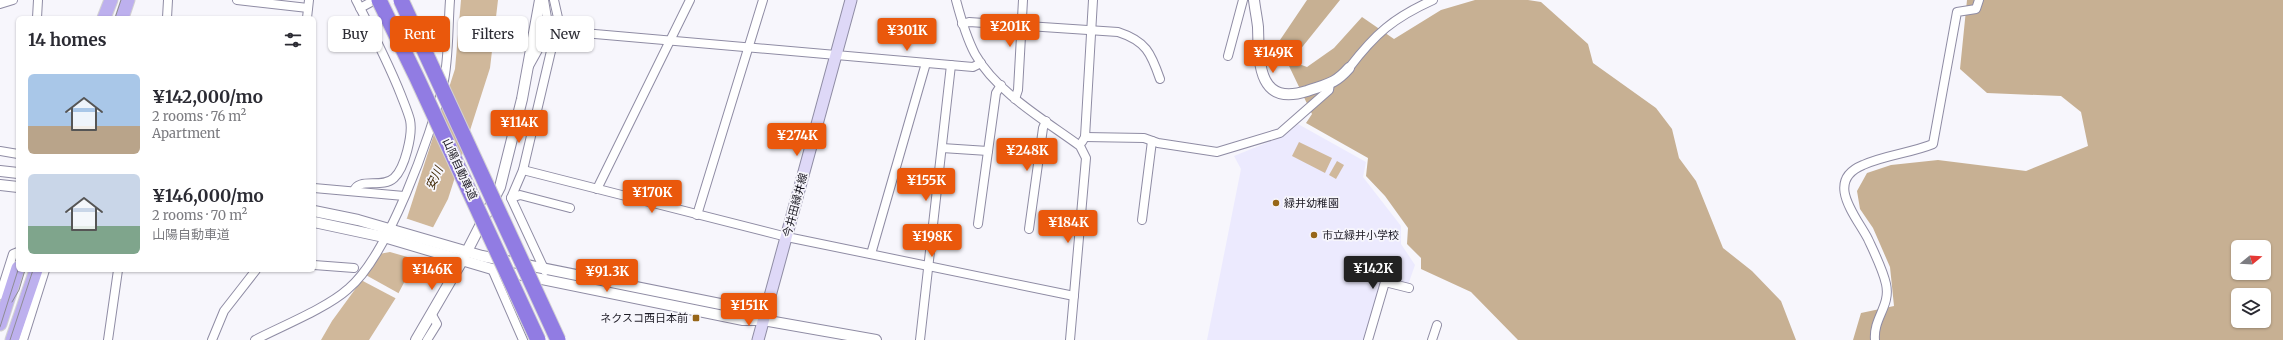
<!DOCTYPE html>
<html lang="en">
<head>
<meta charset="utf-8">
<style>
  body { margin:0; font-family:Merriweather,"Noto Sans JP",serif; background:#f2f2f3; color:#2b2b33; height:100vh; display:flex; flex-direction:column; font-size:15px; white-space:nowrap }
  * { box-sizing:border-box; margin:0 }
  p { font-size:13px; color:#7c7c81 }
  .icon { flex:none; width:22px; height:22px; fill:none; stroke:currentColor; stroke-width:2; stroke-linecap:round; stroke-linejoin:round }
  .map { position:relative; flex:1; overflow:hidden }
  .drawer { position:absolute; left:16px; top:16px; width:300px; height:256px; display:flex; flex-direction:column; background:#fff; border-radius:6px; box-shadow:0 1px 3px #0004 }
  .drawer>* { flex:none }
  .hud { position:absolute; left:328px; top:16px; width:380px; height:36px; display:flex; gap:8px }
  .needle { width:26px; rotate:72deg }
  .buttons { position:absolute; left:2231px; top:240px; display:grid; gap:8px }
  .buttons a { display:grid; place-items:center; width:40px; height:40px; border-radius:6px; background:#fff; box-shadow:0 1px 3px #0004; font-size:20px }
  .price { position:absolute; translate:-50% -34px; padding:0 9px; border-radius:4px; background:#ea580c; color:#fff; font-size:13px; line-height:26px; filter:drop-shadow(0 1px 2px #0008) }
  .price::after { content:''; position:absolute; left:50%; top:24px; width:12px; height:9px; margin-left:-6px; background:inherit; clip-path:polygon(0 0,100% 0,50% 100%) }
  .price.on { background:#222; color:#fff }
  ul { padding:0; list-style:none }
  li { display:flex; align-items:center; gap:12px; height:100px; padding:0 12px }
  li span { display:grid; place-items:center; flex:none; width:112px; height:80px; border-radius:6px; color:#555 }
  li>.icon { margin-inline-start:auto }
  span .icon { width:48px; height:48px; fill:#fffc; stroke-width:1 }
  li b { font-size:17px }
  h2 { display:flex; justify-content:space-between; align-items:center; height:48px; padding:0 12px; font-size:17px }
  .chip { padding:0 14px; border-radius:6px; background:#fff; box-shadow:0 1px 3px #0004; font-size:14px; line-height:36px }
  .chip.on { background:#ea580c; color:#fff }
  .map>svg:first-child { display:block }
</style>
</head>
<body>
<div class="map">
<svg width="2283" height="340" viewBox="0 0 2283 340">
  <rect width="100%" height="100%" fill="#f7f6fc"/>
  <path fill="#eceafe" d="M1298 124 1366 162 1363 177 1401 226V244L1415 265 1408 285 1382 276 1364 340H1207L1241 169 1234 156 1284 136Z"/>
  <g fill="#c7b093" fill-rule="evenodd">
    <path d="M1307 0H1340L1291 61 1307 67 1334 48 1362 17 1394 39 1441 10 1475 0H1528L1541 2 1588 44 1593 63 1656 108 1672 129 1679 158 1696 181 1723 248 1752 271 1781 301 1796 340H1518L1471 292 1421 269V258L1407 244 1408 228 1385 196 1366 176 1368 158 1306 123 1312 114 1278 43Z"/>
    <path d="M1967 0H2283V340H1853L1861 313 1894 306 1890 267 1873 228 1860 209 1857 191 1867 173 1891 165 1938 160 2026 171 2088 146 2081 112 2061 96 1987 93 1960 69ZM2238 247H2264V273H2238ZM2238 295H2264V321H2238Z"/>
  </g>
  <g fill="#d0b89b">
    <path d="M461 0H498L490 68 448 199 397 296 369 340H321L332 321 407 218 455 69Z"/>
    <path d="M1299 142 1332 158 1325 173 1292 156Z"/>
    <path d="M1337 161 1344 165 1336 179 1329 175Z"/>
  </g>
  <g fill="#f7f6fc">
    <path d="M405 218 435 228 418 260 390 252 379 254Z"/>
    <path d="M364 274 400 294 397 299 361 280Z"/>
  </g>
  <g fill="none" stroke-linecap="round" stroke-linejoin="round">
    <g stroke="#8f8ca4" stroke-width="10">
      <g id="minor">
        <path d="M237 0 308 8"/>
        <path d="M956 0C961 19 966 37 975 54 996 92 1046 121 1080 146L1086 158 1070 340"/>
        <path d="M0 4 13 0"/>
        <path d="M360 8 375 0"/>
        <path d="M37 18 38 0"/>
        <path d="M167 18 168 0"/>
        <path d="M307 18 309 0"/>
        <path d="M962 24 969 22 1118 32C1146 41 1151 53 1160 79"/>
        <path d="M549 30 973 67 981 63"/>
        <path d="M1228 56 1243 0"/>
        <path d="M529 66 549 30 544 0"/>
        <path d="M1349 68C1375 34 1393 18 1433 0"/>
        <path d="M1015 99 1018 90 1023 0"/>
        <path d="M1085 137 1144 138 1158 143 1217 152 1280 133 1329 90 1330 83"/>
        <path d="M1082 142 1085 137 1093 0"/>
        <path d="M942 148 988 151"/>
        <path d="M0 151 18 154"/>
        <path d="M523 170 787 237 1074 296"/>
        <path d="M314 188 404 196"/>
        <path d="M597 189 690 0"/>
        <path d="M354 191C358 177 382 189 394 178 405 168 413 134 410 120 408 112 404 103 401 95 388 62 372 31 356 0"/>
        <path d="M511 198 520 195 570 208"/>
        <path d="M697 215 763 0"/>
        <path d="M1142 220 1152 141"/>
        <path d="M978 224 996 93 1001 85"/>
        <path d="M1029 229 1043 128 1046 121"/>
        <path d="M871 254 926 63"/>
        <path d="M314 265 354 268"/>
        <path d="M492 269 523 340"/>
        <path d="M545 271 511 198 523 170 551 51 561 31 554 0"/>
        <path d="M0 295 13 254 18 252"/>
        <path d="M23 340 45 270"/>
        <path d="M108 340 118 270"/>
        <path d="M212 340 224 311 256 270"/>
        <path d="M255 340C282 326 327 308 348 289 388 256 431 136 443 85 449 61 448 26 450 0"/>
        <path d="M427 340 437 324 432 315"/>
        <path d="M920 340 951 65"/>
        <path d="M1368 340 1385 282 1409 288"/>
        <path d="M1432 340 1437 325"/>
        <path d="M1875 340C1873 318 1891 306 1886 284 1883 270 1874 252 1868 239 1856 216 1824 181 1863 165 1885 155 1911 153 1933 144L1957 12 1976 9 1979 0"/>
      </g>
    </g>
    <g stroke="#8f8ca4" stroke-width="12">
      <g id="tertiary">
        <path d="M1254 0C1255 9 1257 18 1258 27 1259 61 1257 107 1307 91 1327 84 1335 84 1349 68"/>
        <path d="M0 171 18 173"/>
        <path d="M0 185 18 187"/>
        <path d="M314 211 358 220 482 256 745 309 763 320"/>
        <path d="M314 222 384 237 492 269 743 320H763L876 340"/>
        <path d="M416 340 462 261 500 187 522 99 540 0"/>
      </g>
    </g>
    <g stroke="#8f8ca4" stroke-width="13">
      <path id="secondary" d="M758 340 851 0"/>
    </g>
    <g stroke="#d2d1d3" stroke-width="15">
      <g id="primary">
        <path d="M104 18 111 0"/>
        <path d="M122 18 128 0"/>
        <path d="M0 324 18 268"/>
        <path d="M12 340 36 270"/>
      </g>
    </g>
    <use href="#minor" stroke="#fff" stroke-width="8"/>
    <use href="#tertiary" stroke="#fff" stroke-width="10"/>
    <use href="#secondary" stroke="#ded8f7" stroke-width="11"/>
    <use href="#primary" stroke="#bdb0ee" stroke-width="13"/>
    <g stroke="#8e8c94" stroke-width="1">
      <path d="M115 18 121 0"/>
      <path d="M12 302 19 290 25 270"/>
      <path d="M0 327 18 270"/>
      <path d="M10 340 33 270"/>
    </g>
    <g stroke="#d2d1d3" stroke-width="17" stroke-linecap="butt">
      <g id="motorway-bridge">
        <path d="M379 0 417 78 538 340"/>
        <path d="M401 0 558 340"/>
      </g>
    </g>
    <use href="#motorway-bridge" stroke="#917ce3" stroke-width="15"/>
  </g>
  <g fill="#976618" stroke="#f7f6fc" stroke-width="1.5">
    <circle cx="1276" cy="203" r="4"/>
    <circle cx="1314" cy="235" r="4"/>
    <rect x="692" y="314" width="8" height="8" rx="2"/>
  </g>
  <g text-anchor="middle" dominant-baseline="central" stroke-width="3.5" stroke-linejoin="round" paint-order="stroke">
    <g font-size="11" fill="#1d1b25" stroke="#f7f6fc">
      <text transform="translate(460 169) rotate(65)">山陽自動車道</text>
      <text transform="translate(795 205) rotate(-75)">今井田緑井線</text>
    </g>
    <g font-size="11" fill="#1d1b25" stroke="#f7f6fc" text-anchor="start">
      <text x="1284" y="203">緑井幼稚園</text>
      <text x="1322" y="235">市立緑井小学校</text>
      <text x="688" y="318" text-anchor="end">ネクスコ西日本前</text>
    </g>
    <g font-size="12" font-style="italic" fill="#3e2600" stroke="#f7f6fc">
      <text transform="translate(434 178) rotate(-65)">安川</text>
    </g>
  </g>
</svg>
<div class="buttons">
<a><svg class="needle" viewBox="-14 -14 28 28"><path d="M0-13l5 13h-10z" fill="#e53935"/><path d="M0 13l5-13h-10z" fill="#7c7c81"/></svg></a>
<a><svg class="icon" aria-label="layers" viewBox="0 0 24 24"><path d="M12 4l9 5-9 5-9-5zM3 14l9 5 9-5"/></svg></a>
</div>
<b class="price" style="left:1010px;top:48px">¥201K</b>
<b class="price" style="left:907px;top:52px">¥301K</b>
<b class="price" style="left:1273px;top:74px">¥149K</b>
<b class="price" style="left:519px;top:144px">¥114K</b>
<b class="price" style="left:797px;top:157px">¥274K</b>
<b class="price" style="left:1027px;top:172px">¥248K</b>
<b class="price" style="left:926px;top:202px">¥155K</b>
<b class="price" style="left:652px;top:214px">¥170K</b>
<b class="price" style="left:1068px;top:244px">¥184K</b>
<b class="price" style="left:932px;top:258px">¥198K</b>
<b class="price on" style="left:1373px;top:290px">¥142K</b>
<b class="price" style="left:432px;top:291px">¥146K</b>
<b class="price" style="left:607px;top:293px">¥91.3K</b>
<b class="price" style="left:749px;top:327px">¥151K</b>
<div class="hud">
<a class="chip">Buy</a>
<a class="chip on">Rent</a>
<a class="chip">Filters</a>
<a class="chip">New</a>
</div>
<section class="drawer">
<h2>14 homes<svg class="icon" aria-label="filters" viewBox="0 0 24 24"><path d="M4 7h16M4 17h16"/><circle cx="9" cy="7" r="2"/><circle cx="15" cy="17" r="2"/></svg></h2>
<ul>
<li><span style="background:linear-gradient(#a9c7e8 65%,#b9a48a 0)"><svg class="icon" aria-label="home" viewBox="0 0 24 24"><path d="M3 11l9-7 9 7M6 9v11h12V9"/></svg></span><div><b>¥142,000/mo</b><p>2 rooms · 76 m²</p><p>Apartment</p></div></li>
<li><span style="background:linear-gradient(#c9d6e8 65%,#7fa58c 0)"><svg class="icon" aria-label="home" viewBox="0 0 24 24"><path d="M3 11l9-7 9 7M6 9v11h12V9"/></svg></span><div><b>¥146,000/mo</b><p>2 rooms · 70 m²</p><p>山陽自動車道</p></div></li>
</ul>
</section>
</div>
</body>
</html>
